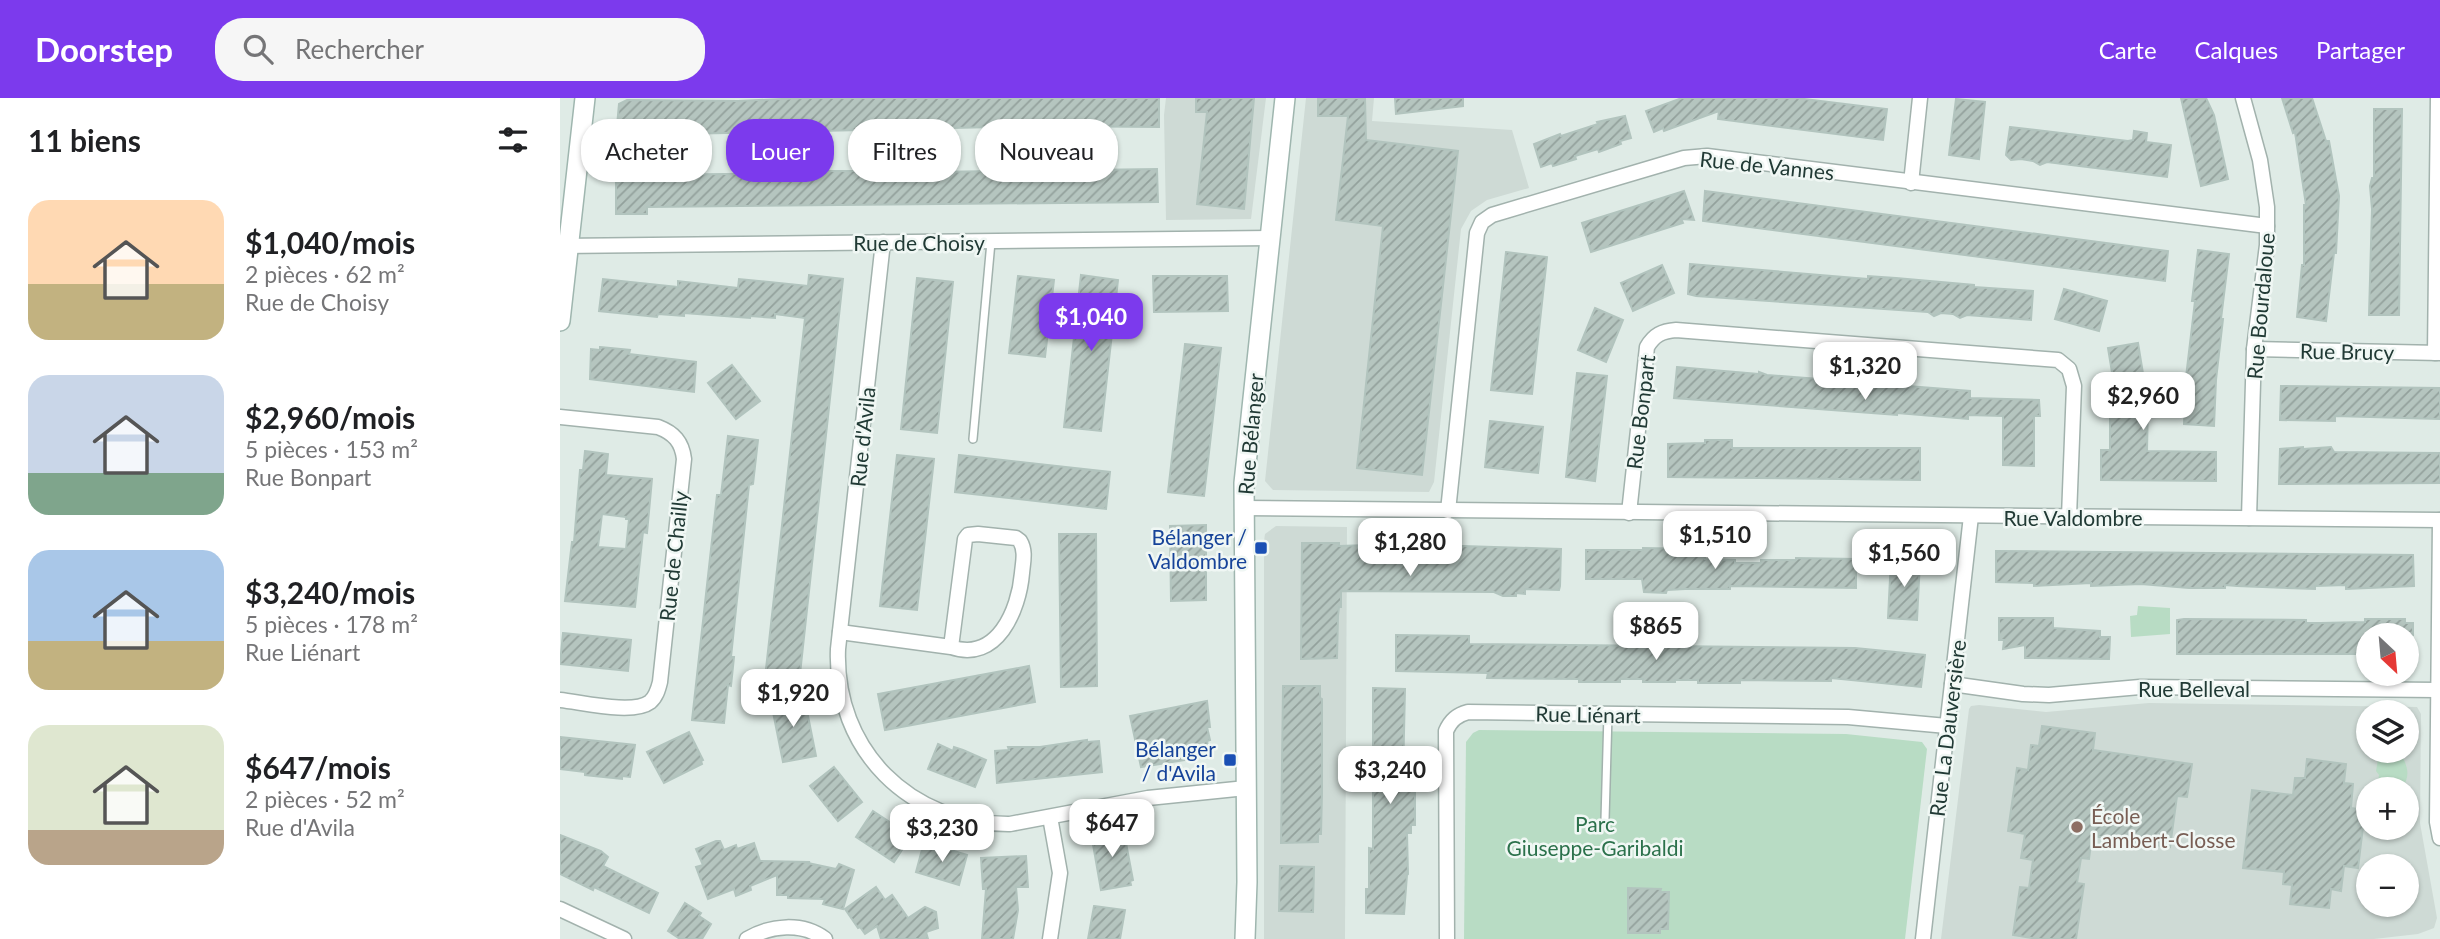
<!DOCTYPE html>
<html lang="fr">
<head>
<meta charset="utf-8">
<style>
  body { margin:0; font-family:Lato,sans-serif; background:#f6f6f6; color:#202124; height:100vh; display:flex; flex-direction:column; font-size:26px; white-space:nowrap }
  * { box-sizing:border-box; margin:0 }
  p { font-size:23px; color:#757577 }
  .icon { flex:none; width:38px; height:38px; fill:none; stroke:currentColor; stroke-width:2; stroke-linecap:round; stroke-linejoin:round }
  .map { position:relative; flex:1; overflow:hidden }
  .panel { display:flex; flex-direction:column; background:#fff; width:560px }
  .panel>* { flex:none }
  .hud { position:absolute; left:21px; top:21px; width:665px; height:63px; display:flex; gap:14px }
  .needle { width:46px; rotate:154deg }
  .controls { position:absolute; left:1796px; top:525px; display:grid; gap:14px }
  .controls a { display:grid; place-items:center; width:63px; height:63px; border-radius:50%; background:#fff; box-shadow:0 2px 5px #0004; font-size:35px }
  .price { position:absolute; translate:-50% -60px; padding:0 16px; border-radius:14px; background:#fff; color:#222; font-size:23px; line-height:46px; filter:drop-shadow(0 2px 4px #0008) }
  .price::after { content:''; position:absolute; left:50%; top:42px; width:21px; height:16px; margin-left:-10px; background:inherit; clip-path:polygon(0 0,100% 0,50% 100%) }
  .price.current { background:#7c3aed; color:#fff }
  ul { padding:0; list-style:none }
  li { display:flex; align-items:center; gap:21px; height:175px; padding:0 28px }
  li span { display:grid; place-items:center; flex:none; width:196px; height:140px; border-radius:21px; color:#555 }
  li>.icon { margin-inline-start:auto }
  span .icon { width:84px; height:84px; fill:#fffc; stroke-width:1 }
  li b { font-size:30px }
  h2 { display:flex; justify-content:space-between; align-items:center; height:84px; padding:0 28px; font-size:30px }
  .tag { padding:0 24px; border-radius:28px; background:#fff; box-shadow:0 2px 5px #0004; font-size:24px; line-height:63px }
  .tag.current { background:#7c3aed; color:#fff }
  header { display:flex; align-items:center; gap:42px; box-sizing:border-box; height:98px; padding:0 35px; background:#7c3aed; color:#fff }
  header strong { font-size:33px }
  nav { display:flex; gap:38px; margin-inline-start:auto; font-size:24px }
  .search { width:490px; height:63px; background:#f6f6f6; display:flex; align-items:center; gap:18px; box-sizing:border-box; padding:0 24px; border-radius:28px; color:#757577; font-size:26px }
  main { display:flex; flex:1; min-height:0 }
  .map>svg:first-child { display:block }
</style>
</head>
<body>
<header>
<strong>Doorstep</strong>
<div class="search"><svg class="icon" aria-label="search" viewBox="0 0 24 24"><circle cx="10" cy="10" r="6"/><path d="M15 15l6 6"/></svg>Rechercher</div>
<nav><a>Carte</a><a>Calques</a><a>Partager</a></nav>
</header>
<main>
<section class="panel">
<h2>11 biens<svg class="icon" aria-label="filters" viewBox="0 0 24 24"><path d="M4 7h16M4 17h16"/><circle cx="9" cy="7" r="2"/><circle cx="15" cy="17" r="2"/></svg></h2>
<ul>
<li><span style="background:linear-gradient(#ffd9b3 60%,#c2b280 0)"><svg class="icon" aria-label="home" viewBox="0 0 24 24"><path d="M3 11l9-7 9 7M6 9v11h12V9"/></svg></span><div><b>$1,040/mois</b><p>2 pièces · 62 m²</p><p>Rue de Choisy</p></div></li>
<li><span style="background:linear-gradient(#c9d6e8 70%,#7fa58c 0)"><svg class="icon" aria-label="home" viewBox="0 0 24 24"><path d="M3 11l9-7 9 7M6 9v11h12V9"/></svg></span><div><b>$2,960/mois</b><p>5 pièces · 153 m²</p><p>Rue Bonpart</p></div></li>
<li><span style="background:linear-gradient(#a9c7e8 65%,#c2b280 0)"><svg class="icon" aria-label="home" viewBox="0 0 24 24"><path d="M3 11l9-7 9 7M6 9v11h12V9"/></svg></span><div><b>$3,240/mois</b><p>5 pièces · 178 m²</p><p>Rue Liénart</p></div></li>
<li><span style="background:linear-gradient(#dfe7d0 75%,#b9a48a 0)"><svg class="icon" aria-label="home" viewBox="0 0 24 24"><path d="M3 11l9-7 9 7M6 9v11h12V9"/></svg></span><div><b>$647/mois</b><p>2 pièces · 52 m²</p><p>Rue d'Avila</p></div></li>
</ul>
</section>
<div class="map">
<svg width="1880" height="841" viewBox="0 0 1880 841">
  <defs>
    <pattern id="building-hatch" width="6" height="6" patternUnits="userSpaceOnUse" patternTransform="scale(1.75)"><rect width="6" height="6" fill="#b5c5bf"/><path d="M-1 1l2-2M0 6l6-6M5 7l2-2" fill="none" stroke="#93a19c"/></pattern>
  </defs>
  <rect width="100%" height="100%" fill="#dfebe6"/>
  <g fill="#cedad5" fill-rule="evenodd">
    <path d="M606 0H706L691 121 606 122 604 17Z"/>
    <path d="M746 0H814L812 23 952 32 969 90 927 102 911 113 901 131 874 384 869 394 713 392 705 383Z"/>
    <path d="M716 428 787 429 785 841H704V443L705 436Z"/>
    <path d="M1589 605 1857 609 1861 616 1860 725 1877 820 1874 830 1858 836 1814 841H1381L1409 611 1411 608 1419 607 1486 614ZM1808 614H1846V653H1808ZM1808 691H1846V730H1808ZM1808 768H1846V807H1808Z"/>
  </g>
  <g fill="#b8dcc4">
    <path d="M1578 508 1610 510V536L1571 539 1570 518 1577 517Z"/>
    <path d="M919 632 1286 636 1362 644 1367 651 1345 841H904L906 644 913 635Z"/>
    <path d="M1819 656H1841C1848 669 1851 679 1841 691L1817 690 1819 677 1816 673Z"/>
  </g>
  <g fill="url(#building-hatch)" stroke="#b2c4be" stroke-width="2" fill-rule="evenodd">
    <path d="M243 0H599V29L484 28 119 36 118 23 75 24 70 63H86V77L246 75V73H298V75L597 71 598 104 87 109V116H56V39L59 6 67 2 178 3Z"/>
    <path d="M636 0H694L684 111 637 106 647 14H636Z"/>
    <path d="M758 0H805L806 42 898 53 862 377 797 370 823 128 776 122 788 18H758Z"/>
    <path d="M835 0H903V8L836 16Z"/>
    <path d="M1122 0H1236L1327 11 1323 42 1158 21 1159 13 1104 33 1103 30 1094 34 1086 13Z"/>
    <path d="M1621 0H1646L1654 17 1668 81 1641 88Z"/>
    <path d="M1722 0H1752L1766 43H1769L1779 98 1776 155H1774L1766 223 1737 219 1742 167H1744V107H1746L1735 34 1733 35Z"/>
    <path d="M1396 1 1425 4 1419 61 1389 57Z"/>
    <path d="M1814 11H1842L1839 217H1809L1812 111 1810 88 1812 80H1814Z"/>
    <path d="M1065 18 1071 40 1060 43 1061 46 1039 54 1038 51 1015 58 1016 61 993 68 992 65 981 69 974 46 1000 36 1001 38 1038 26 1037 24Z"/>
    <path d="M1450 29 1568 43 1573 42 1574 33 1587 35 1586 44 1611 47 1607 79 1487 64 1480 67 1473 63 1461 61 1451 62 1446 57Z"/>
    <path d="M1124 93 1134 122 1121 121 1123 125 1031 154 1022 125Z"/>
    <path d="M1145 93 1608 153 1605 183 1143 123Z"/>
    <path d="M1638 152 1669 156 1661 221H1663L1656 282 1654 328 1624 326 1626 279 1635 203H1632Z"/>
    <path d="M946 154 987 159 972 296 931 292Z"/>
    <path d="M1130 166 1308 181V178L1336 180 1414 187V189L1473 193 1471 222 1407 217 1400 220 1393 216 1381 215 1374 218 1368 214 1136 198 1128 196Z"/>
    <path d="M1102 167 1114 195 1073 213 1061 185Z"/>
    <path d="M249 177 283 181 239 585 205 580 245 220 215 216V220L190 218V220L124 215V218L98 216 97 219 39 213 43 181 118 189V183L178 190 179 181 248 188Z"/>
    <path d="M521 177 558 182 541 333 504 329Z"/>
    <path d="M458 178 494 182 485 259 449 255Z"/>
    <path d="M593 178H667L668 213 594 214Z"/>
    <path d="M357 180 393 184 377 335 341 331Z"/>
    <path d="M1504 191 1547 203 1539 233 1495 221Z"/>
    <path d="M1035 210 1063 222 1046 264 1018 252Z"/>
    <path d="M1578 245 1588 306 1587 353 1656 354V383L1541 382V352H1550V306L1557 305 1548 250Z"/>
    <path d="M625 246 661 250 644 398 608 394Z"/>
    <path d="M40 249 70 252 69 256 136 264 134 294 30 281 31 251 40 252Z"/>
    <path d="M172 267 200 303 176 321 148 285Z"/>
    <path d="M1117 269 1199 276V274L1207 277 1410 293V300L1479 302 1480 318H1474V368L1443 367V318L1408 317V321L1337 315V317L1114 300Z"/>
    <path d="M1017 275 1047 278 1035 383 1006 379Z"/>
    <path d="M1721 288 1880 290V321L1775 318V323L1720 322Z"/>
    <path d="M930 323 983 329 978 375 925 369Z"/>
    <path d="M168 338 198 342 193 386 189 387 171 559H174L171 588 168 587 164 625 132 622 157 397H161Z"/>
    <path d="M1145 342H1172V350H1360V382L1108 379V346L1145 345Z"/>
    <path d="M1743 349V351L1771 349 1774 354 1880 355V385L1719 386 1720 351Z"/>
    <path d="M25 353 48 356 46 377 92 381 87 435 83 434 75 509 5 503 12 444H14L20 372H23ZM42 416 66 419V421H69L66 451 38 449Z"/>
    <path d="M337 357 374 361 357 512 320 508Z"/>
    <path d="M399 357 550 374 546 411 395 394Z"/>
    <path d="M646 427V502L611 503 610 428Z"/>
    <path d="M499 436H536L537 588 501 589Z"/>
    <path d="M742 445H779V448L839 446 1001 451 1000 488 999 492 965 491V496L956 495V498H943L934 494 781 493V509H779L778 518 777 560 741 561Z"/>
    <path d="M1083 450 1135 451V453H1145V461L1175 462V465H1201V462H1236V460L1296 461V490L1170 488V491H1125L1107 492 1106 495 1084 494 1082 481H1026V452H1083Z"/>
    <path d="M1436 453 1853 457 1854 488 1786 491V487L1755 488V491L1677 488 1665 487V490H1629L1581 486 1531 488V485L1474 488V485L1436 484Z"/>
    <path d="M1331 461 1360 463 1357 522 1328 520Z"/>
    <path d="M1439 520H1493V530L1540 533V539H1550L1549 561 1465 560V547L1443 551 1444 542H1439Z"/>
    <path d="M1624 521 1746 522V525H1761L1805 524V521H1845V525H1853V537H1808V556H1617V522Z"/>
    <path d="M3 535 71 542 68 573 0 566Z"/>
    <path d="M836 537 909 538V546L1295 550 1365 557 1361 589 1271 580V583L1180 582V585H1138V582H1115V584H1083V581H1060V584H1019V581L927 580 928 575 836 573Z"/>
    <path d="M469 568 475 604 325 632 318 596Z"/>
    <path d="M723 588H760V600L762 601V695L761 736H758V744L721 745Z"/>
    <path d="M813 590 845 591 843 679H852V687H855V727H851V735H847L848 776 847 777 844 816 806 815V791H809V750L813 751Z"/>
    <path d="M244 598 256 658 223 664 211 604Z"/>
    <path d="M647 603 650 629H647L650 642 647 643 650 658 581 669 570 618Z"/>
    <path d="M1482 628 1535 635 1533 652 1632 666 1627 699 1617 698 1610 749 1532 738 1529 761 1521 760 1517 785 1524 786 1516 841H1478L1453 837 1460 789 1469 790 1473 762 1461 760 1465 736 1448 733 1457 670 1468 672 1471 647 1479 648Z"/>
    <path d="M129 634 143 662 141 663 142 666 104 685 87 654Z"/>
    <path d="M0 639 75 647 70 679 62 678V681L25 677V674L0 671Z"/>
    <path d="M527 642V644L539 643 542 674 437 685 435 653 449 652 448 649H480Z"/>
    <path d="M378 646 393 653 394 649 403 652 426 662 415 689 368 671Z"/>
    <path d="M1747 661 1786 666 1784 685 1793 686 1791 710 1805 712 1798 770 1784 768 1781 793 1771 791 1769 810 1730 806 1732 787 1723 786 1724 774 1683 770 1692 692 1733 697 1735 680H1745Z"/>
    <path d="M274 669 302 704 278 723 250 688Z"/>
    <path d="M313 713 351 738 334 764 296 739Z"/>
    <path d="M563 729 573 782 570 783 571 787 541 792 531 735Z"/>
    <path d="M0 737 41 753 48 759 43 768 98 795 89 815 34 789 33 792 0 776Z"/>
    <path d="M156 743H160L164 752 176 747 177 751 194 745 200 763 250 764 248 765 276 771 279 766 294 772 283 811 263 806 265 801 228 800V797H217V777L190 788 191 792 176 798 174 791 148 801 136 769 143 767 136 751Z"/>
    <path d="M364 744 407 757 399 787 356 774Z"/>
    <path d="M466 758 468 789H456L458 812 453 841H422L426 791H423L421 760Z"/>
    <path d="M720 768 754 769 753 814 719 813Z"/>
    <path d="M316 789 325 802 332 797 348 820 365 809 376 814 378 830 366 834 368 841H321L317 828 305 836 300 829 298 830 285 811Z"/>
    <path d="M1068 790 1101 791 1100 794H1109L1108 831H1100V835H1068Z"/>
    <path d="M125 805 141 815 139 818 151 826 142 841H120L108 833Z"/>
    <path d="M534 808 565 812 560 841H528Z"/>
  </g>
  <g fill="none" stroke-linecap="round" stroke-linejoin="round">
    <g stroke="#a2b2ad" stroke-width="10">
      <g id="lane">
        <path d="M413 341 431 144"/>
        <path d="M1045 722 1048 616"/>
      </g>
    </g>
    <g stroke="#a2b2ad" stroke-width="17">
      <g id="street">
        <path d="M1683 0 1700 62 1707 109V147L1694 251 1689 420"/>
        <path d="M1351 85 1360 0"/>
        <path d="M323 144 278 551C274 652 350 727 450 726L588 700 686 690"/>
        <path d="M1 148 710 140"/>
        <path d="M1694 251 1880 255"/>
        <path d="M1875 255 1878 0"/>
        <path d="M0 319 98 329C114 335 122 344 124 361L100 584C98 592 96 599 90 604 73 617 21 604 0 602"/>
        <path d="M684 410 1880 422"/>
        <path d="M888 413 917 135 922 124 932 117 1124 60 1147 58 1707 128"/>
        <path d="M1069 415 1087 249C1094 237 1102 233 1116 232L1498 262 1509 271 1514 288 1509 419"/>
        <path d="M1880 422 1877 724 1880 740"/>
        <path d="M280 534 391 549C437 565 459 512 462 475 463 464 466 453 460 443L456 440 418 436 408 437 405 441 391 549"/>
        <path d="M1392 586 1463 596 1489 597 1580 589 1877 592"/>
        <path d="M490 719 500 775 490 841"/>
        <path d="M0 811 64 841"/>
        <path d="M187 841C211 827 242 824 265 841"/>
        <path d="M887 841 886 633C891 622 897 617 908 614L1288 619 1387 628"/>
        <path d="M1363 841 1411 418"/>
      </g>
    </g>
    <g stroke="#9fb6af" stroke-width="22">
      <g id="secondary">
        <path d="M0 223 25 0"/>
        <path d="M685 841 687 784 684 385 725 0"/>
      </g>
    </g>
    <use href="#lane" stroke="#fff" stroke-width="7"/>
    <use href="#street" stroke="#fff" stroke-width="14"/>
    <use href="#secondary" stroke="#fff" stroke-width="19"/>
  </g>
  <g fill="#1a4fb4" stroke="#f0f7f4" stroke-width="2.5">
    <rect x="694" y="443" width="14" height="14" rx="3.5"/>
    <rect x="663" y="655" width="14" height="14" rx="3.5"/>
  </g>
  <circle fill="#8d6e63" stroke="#f0f7f4" stroke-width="2.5" cx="1517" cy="729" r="7"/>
  <g text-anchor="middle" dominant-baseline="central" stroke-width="5" stroke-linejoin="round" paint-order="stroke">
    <g font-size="21" fill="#213a35" stroke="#f0f7f4">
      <text transform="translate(1207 67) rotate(6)">Rue de Vannes</text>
      <text x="359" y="144">Rue de Choisy</text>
      <text transform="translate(1700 208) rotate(-85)">Rue Bourdaloue</text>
      <text transform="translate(1787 253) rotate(1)">Rue Brucy</text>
      <text transform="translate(1080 314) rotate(-83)">Rue Bonpart</text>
      <text transform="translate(690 336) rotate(-85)">Rue Bélanger</text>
      <text transform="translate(302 339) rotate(-84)">Rue d'Avila</text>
      <text x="1513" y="419">Rue Valdombre</text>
      <text transform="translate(113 458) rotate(-84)">Rue de Chailly</text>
      <text x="1634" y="590">Rue Belleval</text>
      <text transform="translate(1028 616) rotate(1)">Rue Liénart</text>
      <text transform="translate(1387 630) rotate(-83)">Rue La Dauversière</text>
    </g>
    <g font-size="21" fill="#164399" stroke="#f0f7f4" text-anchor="end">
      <text x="687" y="438">Bélanger /<tspan x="687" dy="24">Valdombre</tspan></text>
      <text x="656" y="650">Bélanger<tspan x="656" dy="24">/ d'Avila</tspan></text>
    </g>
    <g font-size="21" fill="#785e54" stroke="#f0f7f4" text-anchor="start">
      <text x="1531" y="717">École<tspan x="1531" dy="24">Lambert-Closse</tspan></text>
    </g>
    <g font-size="21" fill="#2b714b" stroke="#f0f7f4">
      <text x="1035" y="725">Parc<tspan x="1035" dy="24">Giuseppe-Garibaldi</tspan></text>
    </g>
  </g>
</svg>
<div class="controls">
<a><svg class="needle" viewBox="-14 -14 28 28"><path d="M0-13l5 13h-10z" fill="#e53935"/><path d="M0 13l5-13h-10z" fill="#757577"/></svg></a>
<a><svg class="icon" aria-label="layers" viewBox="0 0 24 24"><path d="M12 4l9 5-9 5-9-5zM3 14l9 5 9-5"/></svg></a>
<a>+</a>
<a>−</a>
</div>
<b class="price current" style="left:531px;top:255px">$1,040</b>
<b class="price" style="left:1305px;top:304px">$1,320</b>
<b class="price" style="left:1583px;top:334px">$2,960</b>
<b class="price" style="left:1155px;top:473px">$1,510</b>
<b class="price" style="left:850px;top:480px">$1,280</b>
<b class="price" style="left:1344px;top:491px">$1,560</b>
<b class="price" style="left:1096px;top:564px">$865</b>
<b class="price" style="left:233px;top:631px">$1,920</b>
<b class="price" style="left:830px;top:708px">$3,240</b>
<b class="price" style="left:552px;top:761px">$647</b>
<b class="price" style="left:382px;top:766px">$3,230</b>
<div class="hud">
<a class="tag">Acheter</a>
<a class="tag current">Louer</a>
<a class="tag">Filtres</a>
<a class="tag">Nouveau</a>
</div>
</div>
</main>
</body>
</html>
